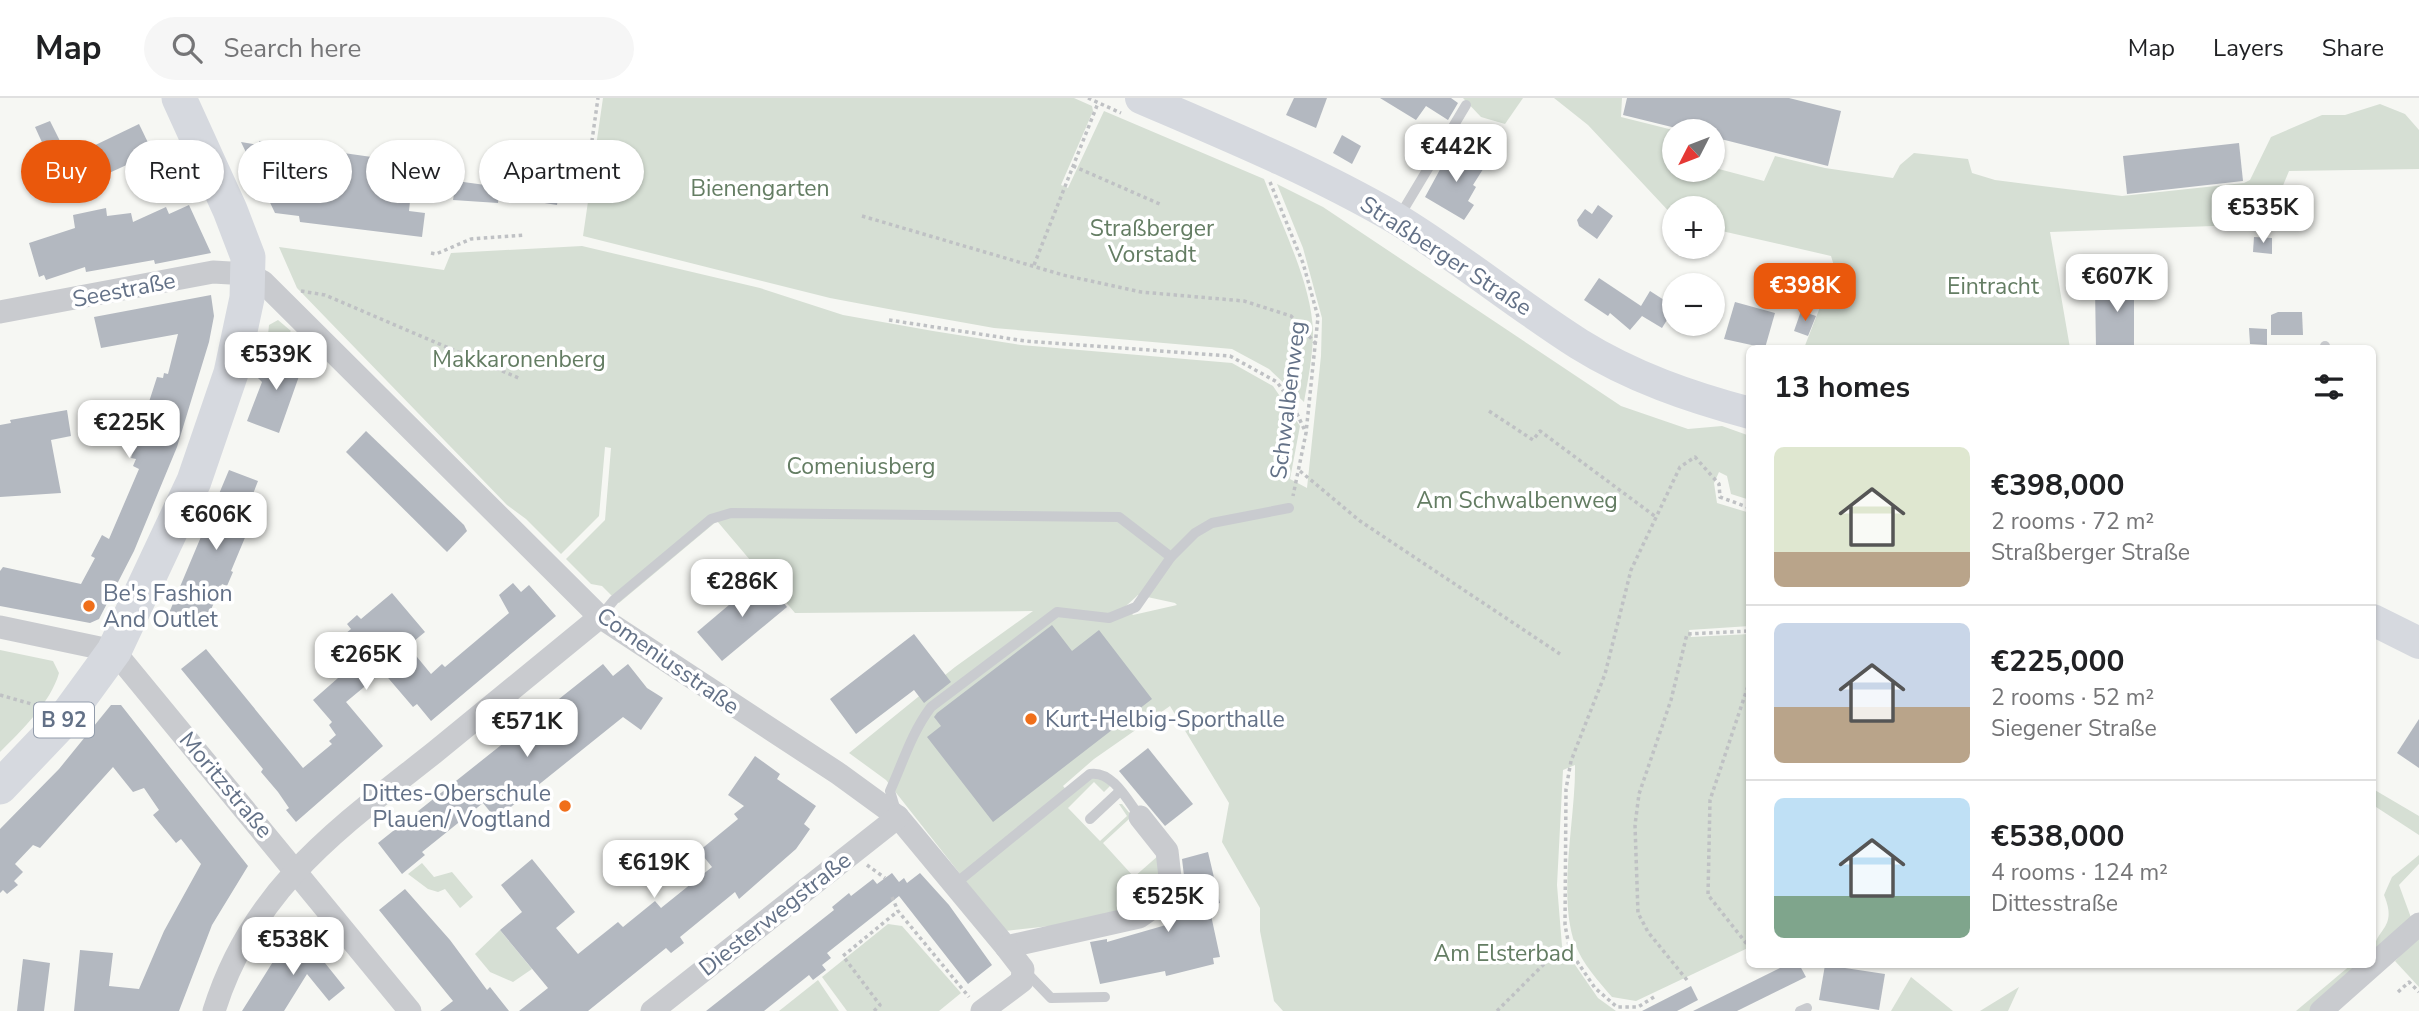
<!DOCTYPE html>
<html lang="en">
<head>
<meta charset="utf-8">
<style>
  body { margin:0; font-family:"Nunito Sans",sans-serif; background:#f6f6f6; color:#202124; height:100vh; display:flex; flex-direction:column; font-size:26px; white-space:nowrap }
  * { box-sizing:border-box; margin:0 }
  p { font-size:23px; color:#757577 }
  .icon { flex:none; width:38px; height:38px; fill:none; stroke:currentColor; stroke-width:2; stroke-linecap:round; stroke-linejoin:round }
  .map { position:relative; flex:1; overflow:hidden }
  .panel { position:absolute; left:1746px; top:247px; width:630px; height:623px; display:flex; flex-direction:column; background:#fff; border-radius:10px; box-shadow:0 2px 5px #0004 }
  .panel>* { flex:none }
  .hud { position:absolute; left:21px; top:42px; width:665px; height:63px; display:flex; gap:14px }
  .needle { width:46px; rotate:228deg }
  .tools { position:absolute; left:1662px; top:21px; display:grid; gap:14px }
  .tools a { display:grid; place-items:center; width:63px; height:63px; border-radius:50%; background:#fff; box-shadow:0 2px 5px #0004; font-size:35px }
  .price { position:absolute; translate:-50% -60px; padding:0 16px; border-radius:14px; background:#fff; color:#222; font-size:23px; line-height:46px; filter:drop-shadow(0 2px 4px #0008) }
  .price::after { content:''; position:absolute; left:50%; top:42px; width:21px; height:16px; margin-left:-10px; background:inherit; clip-path:polygon(0 0,100% 0,50% 100%) }
  .price.on { background:#ea580c; color:#fff }
  ul { padding:0; list-style:none }
  li { display:flex; align-items:center; gap:21px; height:175px; padding:0 28px }
  li+li { border-top:2px solid #e0e0e0 }
  li span { display:grid; place-items:center; flex:none; width:196px; height:140px; border-radius:10px; color:#555 }
  li>.icon { margin-inline-start:auto }
  span .icon { width:84px; height:84px; fill:#fffc; stroke-width:1 }
  li b { font-size:30px }
  h2 { display:flex; justify-content:space-between; align-items:center; height:84px; padding:0 28px; font-size:30px }
  .tag { padding:0 24px; border-radius:32px; background:#fff; box-shadow:0 2px 5px #0004; font-size:24px; line-height:63px }
  .tag.on { background:#ea580c; color:#fff }
  header { display:flex; align-items:center; gap:42px; box-sizing:border-box; height:98px; padding:0 35px; background:#fff; border-bottom:2px solid #e0e0e0 }
  header strong { font-size:33px }
  nav { display:flex; gap:38px; margin-inline-start:auto; font-size:24px }
  .search { width:490px; height:63px; background:#f6f6f6; display:flex; align-items:center; gap:18px; box-sizing:border-box; padding:0 24px; border-radius:38px; color:#757577; font-size:26px }
  .map>svg:first-child { display:block }
</style>
</head>
<body>
<header>
<strong>Map</strong>
<div class="search"><svg class="icon" aria-label="search" viewBox="0 0 24 24"><circle cx="10" cy="10" r="6"/><path d="M15 15l6 6"/></svg>Search here</div>
<nav><a>Map</a><a>Layers</a><a>Share</a></nav>
</header>
<div class="map">
<svg width="2419" height="913" viewBox="0 0 2419 913">
  <rect width="100%" height="100%" fill="#f6f7f3"/>
  <g fill="#d6dfd4" fill-rule="evenodd">
    <path d="M603 0H1074L1092 8 1093 13 1061 87 1068 90 1104 13 1264 81C1281 126 1312 186 1313 234 1313 257 1308 282 1304 304L1269 271 1232 251 994 230 899 213 830 200 583 138Z"/>
    <path d="M1463 0H1523L1505 26 1481 19Z"/>
    <path d="M1554 0H1622L1621 19 1677 33 1675 72H1713V42L1720 44 1715 70 1764 83 1775 58 1825 70 1893 80 1900 67 1914 55 1968 61 1972 75 1995 82 2122 98 2244 85 2250 82 2271 39 2322 17H2345L2380 6 2405 16 2419 32V71L2289 73 2267 126 2050 134 2070 250H1804L1835 171 1831 158 1713 131V110H1675V120L1588 27Z"/>
    <path d="M1277 86 1323 109 1621 308 1688 331 1722 328 1750 338V402L1731 396 1727 378 1719 374 1714 385 1717 405 1750 415V528L1689 532 1691 539 1750 536V849L1636 903 1612 899C1599 884 1582 865 1575 846 1557 796 1576 719 1575 667L1563 672 1557 787 1562 848 1598 900 1616 913H1283L1274 903 1260 833V810L1222 744 1229 705 1170 608 1094 661 1063 688 1070 696 1088 681 1100 679 1110 688 1104 694 1094 684 1068 710 1100 743 1127 718 1119 706H1122L1141 729 1129 721 1103 745 1134 779 1159 757 1163 762 1150 806 1050 828 1005 833 886 682 849 655 955 569 1033 513 795 515 717 423 619 505 602 488 591 486 566 461 605 422 611 350 605 349 599 418 561 456 526 421 507 407 297 190 279 149 444 172 451 155 582 148 760 190 843 217 933 233 1021 247 1232 265 1273 288 1300 328 1290 381 1307 390 1321 258 1322 220 1303 150ZM1138 497 1175 505 1177 507 1133 517 1126 508Z"/>
    <path d="M278 222 291 233 266 257 269 227Z"/>
    <path d="M0 552 53 563 59 575C51 604 21 633 0 654Z"/>
    <path d="M2373 691 2419 718V737L2373 707Z"/>
    <path d="M2419 757V766L2399 787 2413 825 2373 859C2373 829 2399 833 2384 797L2392 779Z"/>
    <path d="M422 765 434 779 452 774 473 799 460 810 445 791 438 794 428 791 408 776Z"/>
    <path d="M888 826 902 828 961 895 939 913H847L822 879Z"/>
    <path d="M500 832 532 871 513 884 490 874 475 856Z"/>
    <path d="M2419 838V889L2395 863Z"/>
    <path d="M2352 866H2365L2311 913H2296Z"/>
    <path d="M1911 879 1953 913H1891Z"/>
    <path d="M818 882 839 913H779Z"/>
    <path d="M2019 889 2008 913H1980Z"/>
  </g>
  <g fill="#b3b8c0">
    <path d="M1294 0H1327L1316 30 1286 17Z"/>
    <path d="M1380 0H1451L1458 5 1448 22 1426 8 1416 22Z"/>
    <path d="M1627 0H1789L1841 13 1828 68 1713 39V33H1688L1623 17Z"/>
    <path d="M50 23 61 45 45 51 35 29Z"/>
    <path d="M139 26 153 55 98 80 85 52Z"/>
    <path d="M1342 37 1361 48 1352 66 1333 55Z"/>
    <path d="M259 43 414 65 409 113 425 115 422 139 300 124 299 118 275 115 241 44 259 47Z"/>
    <path d="M2239 45 2243 83 2127 96 2123 58Z"/>
    <path d="M1459 50 1485 68 1473 87 1476 89 1468 103 1474 107 1464 122 1425 99 1443 66 1446 69Z"/>
    <path d="M506 66 562 74 557 107 532 103 535 87 504 84Z"/>
    <path d="M456 83 500 89 498 105 453 102Z"/>
    <path d="M189 107 211 155 155 166 154 162 86 174 85 169 46 182 44 177 39 179 29 145 75 130 73 117 106 110 107 118 131 115 133 124 166 109 169 116Z"/>
    <path d="M1598 107 1613 118 1597 141 1579 128 1577 122 1585 111 1592 116Z"/>
    <path d="M2254 139 2272 140V156L2253 154Z"/>
    <path d="M1599 180 1641 208 1650 193 1675 209 1662 230 1642 218 1630 232 1610 215 1608 218 1584 202Z"/>
    <path d="M2115 181H2145V197H2134V247H2124V250H2096L2095 191 2115 192Z"/>
    <path d="M211 197 214 218 209 244 177 349 134 453 99 521 90 525 0 508V473L3 469 81 486 95 460 91 458 102 437 109 441 139 371 133 368 136 361 131 360 157 279 163 280 164 275 168 276 178 236 101 250 94 219Z"/>
    <path d="M1735 204 1775 215 1765 250 1724 241Z"/>
    <path d="M1801 213 1816 218 1808 238 1794 233Z"/>
    <path d="M2278 214H2302L2303 237H2271V217Z"/>
    <path d="M2249 230 2267 231V247L2250 246Z"/>
    <path d="M290 249 304 264 279 335 247 323 262 284 258 280Z"/>
    <path d="M67 312 71 338 51 342 61 395 0 399V327L11 325 10 322Z"/>
    <path d="M366 333 464 427 467 433 447 454 346 354Z"/>
    <path d="M229 372 258 383 246 414 250 415 245 429 249 430 231 473 233 474 227 488 222 486 210 514 213 515 203 532 169 515Z"/>
    <path d="M762 479 787 509 722 563 697 534Z"/>
    <path d="M513 485 521 494 529 487 556 518 431 623 417 606 413 609 383 574 381 575 346 604 383 648 296 724 286 712 289 710 278 694 261 674 263 671 181 571 206 551 303 670 332 646 329 643 336 637 329 627 332 624 313 602 363 558 345 536 351 531 347 526 357 517 361 521 392 495 425 534 408 548 431 576 442 566 445 569 509 515 499 497Z"/>
    <path d="M1052 527 1072 553 1099 532 1152 601 993 724 927 639 941 628 934 619 937 615Z"/>
    <path d="M914 536 951 584 924 605 914 592 856 636 830 601Z"/>
    <path d="M603 566 613 578 628 566 647 590 663 600 641 632 623 619 496 721 483 705 422 754 425 757 402 776 378 745Z"/>
    <path d="M111 607H121L248 768 212 827 179 913H74L80 852 113 855 109 888 139 891 164 833 201 766 181 741 176 745 153 717 159 712 144 690 133 694 113 669 40 750 33 747 15 766 23 774 14 783 18 787 7 796 3 792 0 795V731L59 671Z"/>
    <path d="M2419 621V670L2397 655Z"/>
    <path d="M1148 650 1193 706 1165 728 1119 673Z"/>
    <path d="M755 658 780 676 777 681 816 708 804 726 810 731 796 751 739 801 735 794 680 839 684 845 671 855 666 850 588 913H519L548 890 500 832 522 814 501 787 532 761 575 814 556 830 578 856 618 824 623 829 655 803 661 810 712 769 699 753 738 721 734 716 744 708 728 697Z"/>
    <path d="M1208 754 1220 805 1209 808 1220 859 1213 860 1214 866 1166 878 1165 873 1100 886 1090 844 1107 841V844L1166 827 1165 821 1176 819 1175 812 1182 811 1178 796 1184 778 1182 761Z"/>
    <path d="M892 775 899 784 904 780 907 785 920 775 949 807 992 867 968 886 899 798 827 855 831 860 822 867 826 872 813 882 809 877 764 913H706L834 812 832 809 849 795 851 798 873 781 877 786Z"/>
    <path d="M405 791 450 842 487 892 490 889 509 913H440L453 903 379 812Z"/>
    <path d="M291 835H301L345 890 329 903 307 876 284 913H242Z"/>
    <path d="M23 861 50 865 44 913H17Z"/>
    <path d="M1788 866H1799L1806 879 1737 913H1693Z"/>
    <path d="M1825 867 1885 876 1879 912 1819 902Z"/>
    <path d="M1691 888 1698 902 1677 913H1642Z"/>
  </g>
  <g fill="none" stroke-linecap="round" stroke-linejoin="round">
    <g stroke="#bfc1c4" stroke-width="3.5" stroke-dasharray="3.5 3.5" stroke-linecap="butt">
      <path d="M1088 0 1121 15"/>
      <path d="M1073 68 1162 107"/>
      <path d="M1270 84 1303 165 1318 219 1306 335 1293 398"/>
      <path d="M586 85 598 0"/>
      <path d="M862 118 1063 177 1141 194 1244 203 1291 218 1317 247"/>
      <path d="M431 155 436 156 471 141 525 137"/>
      <path d="M1034 167 1098 5"/>
      <path d="M301 193 325 197 521 281"/>
      <path d="M889 222 1025 243 1230 258 1277 284 1292 305 1306 335"/>
      <path d="M260 266 291 238"/>
      <path d="M1489 313 1533 342 1540 333 1656 419"/>
      <path d="M1300 373 1360 423 1560 556"/>
      <path d="M1750 582 1710 702 1708 797 1750 850"/>
      <path d="M0 597 42 609"/>
      <path d="M867 767 885 780"/>
      <path d="M892 799 898 813 969 899"/>
      <path d="M1687 882 1648 834 1638 815 1635 727 1639 696 1671 602 1687 536 1750 533"/>
      <path d="M2398 894 2409 884 2419 894"/>
      <path d="M1654 899 1638 909H1617L1595 890 1570 853 1565 827 1566 691 1571 663 1605 576 1631 472 1680 369 1695 359 1719 386 1720 399 1750 410"/>
      <path d="M874 913 880 907 843 858 898 813"/>
      <path d="M1497 913 1552 858 1570 853"/>
    </g>
    <g stroke="#c9cbcf" stroke-width="10">
      <path d="M1399 119 1466 7"/>
      <path d="M2325 248V250"/>
      <path d="M600 519 614 502 711 421 731 415 1119 419 1171 459"/>
      <path d="M896 713 890 693C903 664 912 634 931 609L1057 514 1109 520 1136 509 1171 459 1195 435 1212 425 1289 410"/>
      <path d="M1090 721 1120 693"/>
      <path d="M955 786 1090 676C1112 672 1128 703 1140 719"/>
      <path d="M1025 873 1051 900 1105 899"/>
      <path d="M1800 913 1807 910"/>
    </g>
    <g stroke="#c9cbcf" stroke-width="23">
      <path d="M0 214 213 174 248 176 263 184 600 519 839 676 898 719 1006 849 1139 819 1159 805 1170 779 1167 753 1140 719"/>
      <path d="M0 529 114 553 410 913"/>
      <path d="M214 913C252 790 339 730 435 654 490 609 545 564 600 519"/>
      <path d="M652 913 898 719"/>
      <path d="M982 913 1022 883 1023 871 1006 849"/>
      <path d="M2321 913 2419 826"/>
    </g>
    <g stroke="#d6d9df" stroke-width="32">
      <path d="M1141 0C1227 37 1314 73 1395 120 1458 158 1516 206 1579 246 1632 279 1690 299 1750 315"/>
      <path d="M2373 522 2419 545"/>
    </g>
    <path stroke="#d6d9df" stroke-width="35" d="M0 689 63 623 114 553 194 383 231 275 247 200 248 159 230 112 179 0"/>
  </g>
  <g fill="#f06f1a" stroke="#fff" stroke-width="2.5">
    <circle cx="89" cy="508" r="7"/>
    <circle cx="1031" cy="621" r="7"/>
    <circle cx="565" cy="708" r="7"/>
  </g>
  <g text-anchor="middle" dominant-baseline="central" stroke-width="7" stroke-linejoin="round" paint-order="stroke">
    <rect fill="#fff" stroke="#929cab" stroke-width="2" x="34" y="604.5" width="60" height="35" rx="5"/>
    <g font-size="21" font-weight="bold" fill="#637187">
      <text x="64" y="622">B 92</text>
    </g>
    <g font-size="23" fill="#647d63" stroke="#fff">
      <text x="760" y="90">Bienengarten</text>
      <text x="1152" y="130">Straßberger<tspan x="1152" dy="26">Vorstadt</tspan></text>
      <text x="1993" y="188">Eintracht</text>
      <text x="519" y="261">Makkaronenberg</text>
      <text x="861" y="368">Comeniusberg</text>
      <text x="1517" y="402">Am Schwalbenweg</text>
      <text x="1504" y="855">Am Elsterbad</text>
    </g>
    <g font-size="23" fill="#637187" stroke="#fff">
      <text transform="translate(1446 158) rotate(33)">Straßberger Straße</text>
      <text transform="translate(124 192) rotate(-11)">Seestraße</text>
      <text transform="translate(1288 302) rotate(-83)">Schwalbenweg</text>
      <text transform="translate(668 563) rotate(35)">Comeniusstraße</text>
      <text transform="translate(226 687) rotate(50)">Moritzstraße</text>
      <text transform="translate(775 816) rotate(-38)">Diesterwegstraße</text>
    </g>
    <g font-size="23" fill="#637187" stroke="#fff" text-anchor="start">
      <text x="103" y="495">Be's Fashion<tspan x="103" dy="26">And Outlet</tspan></text>
      <text x="1045" y="621">Kurt-Helbig-Sporthalle</text>
      <text x="551" y="695" text-anchor="end">Dittes-Oberschule<tspan x="551" dy="26">Plauen/ Vogtland</tspan></text>
    </g>
  </g>
</svg>
<div class="tools">
<a><svg class="needle" viewBox="-14 -14 28 28"><path d="M0-13l5 13h-10z" fill="#e53935"/><path d="M0 13l5-13h-10z" fill="#757577"/></svg></a>
<a>+</a>
<a>−</a>
</div>
<b class="price" style="left:1456px;top:86px">€442K</b>
<b class="price" style="left:2263px;top:147px">€535K</b>
<b class="price" style="left:2117px;top:216px">€607K</b>
<b class="price on" style="left:1805px;top:225px">€398K</b>
<b class="price" style="left:276px;top:294px">€539K</b>
<b class="price" style="left:129px;top:362px">€225K</b>
<b class="price" style="left:216px;top:454px">€606K</b>
<b class="price" style="left:742px;top:521px">€286K</b>
<b class="price" style="left:366px;top:594px">€265K</b>
<b class="price" style="left:527px;top:661px">€571K</b>
<b class="price" style="left:654px;top:802px">€619K</b>
<b class="price" style="left:1168px;top:836px">€525K</b>
<b class="price" style="left:293px;top:879px">€538K</b>
<div class="hud">
<a class="tag on">Buy</a>
<a class="tag">Rent</a>
<a class="tag">Filters</a>
<a class="tag">New</a>
<a class="tag">Apartment</a>
</div>
<section class="panel">
<h2>13 homes<svg class="icon" aria-label="filters" viewBox="0 0 24 24"><path d="M4 7h16M4 17h16"/><circle cx="9" cy="7" r="2"/><circle cx="15" cy="17" r="2"/></svg></h2>
<ul>
<li><span style="background:linear-gradient(#dfe7d0 75%,#b9a48a 0)"><svg class="icon" aria-label="home" viewBox="0 0 24 24"><path d="M3 11l9-7 9 7M6 9v11h12V9"/></svg></span><div><b>€398,000</b><p>2 rooms · 72 m²</p><p>Straßberger Straße</p></div></li>
<li><span style="background:linear-gradient(#c9d6e8 60%,#b9a48a 0)"><svg class="icon" aria-label="home" viewBox="0 0 24 24"><path d="M3 11l9-7 9 7M6 9v11h12V9"/></svg></span><div><b>€225,000</b><p>2 rooms · 52 m²</p><p>Siegener Straße</p></div></li>
<li><span style="background:linear-gradient(#bfe0f5 70%,#7fa58c 0)"><svg class="icon" aria-label="home" viewBox="0 0 24 24"><path d="M3 11l9-7 9 7M6 9v11h12V9"/></svg></span><div><b>€538,000</b><p>4 rooms · 124 m²</p><p>Dittesstraße</p></div></li>
</ul>
</section>
</div>
</body>
</html>
